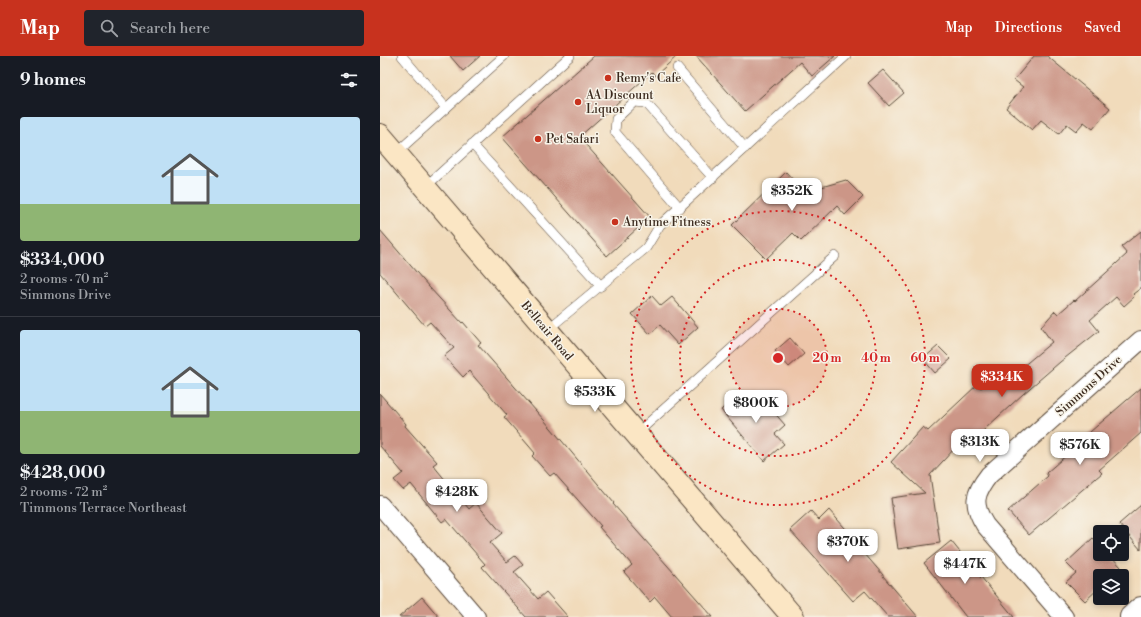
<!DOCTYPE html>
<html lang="en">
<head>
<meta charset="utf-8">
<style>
  body { margin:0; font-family:"Libre Bodoni",serif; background:#20242c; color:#f1f3f6; height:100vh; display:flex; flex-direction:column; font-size:15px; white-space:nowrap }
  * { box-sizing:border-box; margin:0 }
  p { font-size:13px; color:#9ea1a6 }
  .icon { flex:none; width:22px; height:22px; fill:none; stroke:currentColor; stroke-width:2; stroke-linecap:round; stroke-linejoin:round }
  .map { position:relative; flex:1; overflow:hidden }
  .drawer { display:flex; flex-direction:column; background:#171b24; width:380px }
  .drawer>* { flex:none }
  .tools { position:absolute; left:713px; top:469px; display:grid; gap:8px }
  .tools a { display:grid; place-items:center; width:36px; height:36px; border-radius:4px; background:#171b24; box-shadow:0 2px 6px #0003; font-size:20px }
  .price { position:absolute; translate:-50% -34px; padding:0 9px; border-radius:8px; background:#fff; color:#222; font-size:13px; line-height:26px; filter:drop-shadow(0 1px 2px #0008) }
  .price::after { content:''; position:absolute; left:50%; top:24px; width:12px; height:9px; margin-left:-6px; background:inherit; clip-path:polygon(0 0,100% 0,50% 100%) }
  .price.current { background:#c8321e; color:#fff }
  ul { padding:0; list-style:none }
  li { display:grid; align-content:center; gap:8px; height:212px; padding:0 20px }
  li+li { border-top:1px solid #363941 }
  li span { display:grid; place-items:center; height:124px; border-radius:4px; color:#555 }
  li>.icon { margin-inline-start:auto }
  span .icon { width:72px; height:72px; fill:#fffc; stroke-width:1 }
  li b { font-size:17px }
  h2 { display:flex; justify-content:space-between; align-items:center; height:48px; padding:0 20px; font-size:17px }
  header { display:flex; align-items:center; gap:24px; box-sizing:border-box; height:56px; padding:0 20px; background:#c8321e; color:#fff }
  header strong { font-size:19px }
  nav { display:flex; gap:22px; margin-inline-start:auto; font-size:14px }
  .search { width:280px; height:36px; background:#20242c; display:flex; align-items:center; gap:10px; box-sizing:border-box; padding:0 14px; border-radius:4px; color:#9ea1a6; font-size:15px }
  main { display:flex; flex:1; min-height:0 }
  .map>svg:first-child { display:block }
</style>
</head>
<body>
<header>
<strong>Map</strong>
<div class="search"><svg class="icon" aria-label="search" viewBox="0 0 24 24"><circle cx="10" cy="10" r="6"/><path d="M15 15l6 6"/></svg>Search here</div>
<nav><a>Map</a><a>Directions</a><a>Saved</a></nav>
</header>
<main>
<section class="drawer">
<h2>9 homes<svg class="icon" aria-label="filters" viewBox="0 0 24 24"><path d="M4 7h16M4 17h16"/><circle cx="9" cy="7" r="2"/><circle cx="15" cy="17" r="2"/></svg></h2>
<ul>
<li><span style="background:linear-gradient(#bfe0f5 70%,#8fb573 0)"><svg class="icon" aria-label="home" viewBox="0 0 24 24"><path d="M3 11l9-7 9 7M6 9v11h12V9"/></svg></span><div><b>$334,000</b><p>2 rooms · 70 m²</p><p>Simmons Drive</p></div></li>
<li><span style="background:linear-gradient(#bfe0f5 65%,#8fb573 0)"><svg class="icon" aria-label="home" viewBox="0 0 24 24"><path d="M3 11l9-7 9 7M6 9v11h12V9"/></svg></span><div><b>$428,000</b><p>2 rooms · 72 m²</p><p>Timmons Terrace Northeast</p></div></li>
</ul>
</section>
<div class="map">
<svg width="761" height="561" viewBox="0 0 761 561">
  <rect width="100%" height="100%" fill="#f7f3e8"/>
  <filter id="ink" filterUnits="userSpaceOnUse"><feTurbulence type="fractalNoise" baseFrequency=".025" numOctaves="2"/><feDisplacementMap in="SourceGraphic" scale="8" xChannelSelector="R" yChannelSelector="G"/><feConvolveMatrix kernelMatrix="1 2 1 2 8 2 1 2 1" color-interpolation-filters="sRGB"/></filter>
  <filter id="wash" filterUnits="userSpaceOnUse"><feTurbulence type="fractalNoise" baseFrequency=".012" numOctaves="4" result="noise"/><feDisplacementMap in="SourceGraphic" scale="16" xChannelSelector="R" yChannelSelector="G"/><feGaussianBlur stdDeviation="0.9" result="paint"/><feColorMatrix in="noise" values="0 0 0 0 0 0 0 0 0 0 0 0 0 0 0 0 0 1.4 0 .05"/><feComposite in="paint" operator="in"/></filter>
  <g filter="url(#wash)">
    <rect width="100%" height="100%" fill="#f1dbbb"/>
    <g id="blocks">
      <g fill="#cc9687">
        <path d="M70 0H100L83 15Z"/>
        <path d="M214 0H297L275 20 272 16 199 81 270 161 227 200 122 81Z"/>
        <path d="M316 0H455L432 20 420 6 365 55Z"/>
        <path d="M654 0H667L730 52 713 73 704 66 696 75 687 68 679 78 661 64 652 74 626 52 643 31 634 24Z"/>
        <path d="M503 14 524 37 509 50 488 27Z"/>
        <path d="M406 116 424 136 466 124 483 141 465 159 457 150 421 185 413 177 386 203 352 169Z"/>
        <path d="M0 174 49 231 82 267 83 266 101 287 98 289 171 372 234 447 233 448 333 561H292L275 541 270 546 244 516 252 509 219 471 221 470 174 417 170 420 152 400 155 397 124 361 127 359 89 315 83 321 64 300 74 292 50 266 45 270 0 217Z"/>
        <path d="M761 175V232L753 238 755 240 744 250 736 241 710 264 719 275 680 306 643 338 580 396 575 392 550 419 560 487 518 493 511 442 545 437 511 406 543 371 548 375 597 329 601 332 622 314 629 322 672 286 661 271 675 255 678 258 694 244 695 245 747 198 741 191Z"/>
        <path d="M272 240 281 250 292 241 318 271 298 289 280 269 270 278 252 258Z"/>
        <path d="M410 282 424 298 409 311 395 295Z"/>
        <path d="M558 290 571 303 555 317 543 303Z"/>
        <path d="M761 332V377L719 414 722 417 649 479 628 455 668 420 666 417 704 384 703 382Z"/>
        <path d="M361 337 369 347 379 339 405 369 395 378 404 388 384 405 341 354Z"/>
        <path d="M0 338 26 368 25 370 57 406 53 409 89 453 96 447 122 477 110 487 127 506 135 500 143 509 134 516 158 543 166 536 188 561H146L102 511 105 508 66 463 62 466 31 428 23 434 14 424 23 417 0 390Z"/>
        <path d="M761 449V494L739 468Z"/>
        <path d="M449 454 472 480 471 482 503 519V520L538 561H508L485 535 473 545 410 474 431 455 439 464Z"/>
        <path d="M713 482 720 489V498H729L741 511 732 520H720V531L705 545 686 526 696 517 686 507Z"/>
        <path d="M571 485 601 522V521L634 561H586L544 507Z"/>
        <path d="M42 541 59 561H19L34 548Z"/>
      </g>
    </g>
  </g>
  <g filter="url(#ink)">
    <use href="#blocks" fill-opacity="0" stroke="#564536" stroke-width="1"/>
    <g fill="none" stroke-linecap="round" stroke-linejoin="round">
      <g stroke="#564536" stroke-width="10">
        <g id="service">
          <path d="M22 0 66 52"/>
          <path d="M297 12 365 92"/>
          <path d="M92 88 221 230"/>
          <path d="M16 97 124 0"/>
          <path d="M45 131 190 0"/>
          <path d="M300 152 235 76 236 63 254 46 266 47 333 122"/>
          <path d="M167 274 266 192 280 169 466 0"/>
          <path d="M256 378 455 200"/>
        </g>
      </g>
      <g stroke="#564536" stroke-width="20">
        <g id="minor">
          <path d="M0 449 96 561"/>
          <path d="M684 561 605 469C592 448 594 438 609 419L761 284"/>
        </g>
      </g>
      <g stroke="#564536" stroke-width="24">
        <path id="tertiary" d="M751 561 761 552"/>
      </g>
      <g stroke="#564536" stroke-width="24">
        <path id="secondary" d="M0 79 413 561"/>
      </g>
      <use href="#service" stroke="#fff" stroke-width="9"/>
      <use href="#minor" stroke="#fff" stroke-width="18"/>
      <use href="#tertiary" stroke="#fff" stroke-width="22"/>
      <use href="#secondary" stroke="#fbe6c4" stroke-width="22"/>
    </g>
  </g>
  <circle cx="398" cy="302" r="49" fill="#d62828" fill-opacity=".12"/>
  <g fill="none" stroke="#d62828" stroke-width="2" stroke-dasharray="2 4">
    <circle cx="398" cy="302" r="49"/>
    <circle cx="398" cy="302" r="98"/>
    <circle cx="398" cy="302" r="147"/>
  </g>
  <g fill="#c8321e" stroke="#f7f3e8" stroke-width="1.5">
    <circle cx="228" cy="22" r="4"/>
    <circle cx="198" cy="46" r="4"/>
    <circle cx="158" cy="83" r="4"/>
    <circle cx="235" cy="166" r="4"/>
  </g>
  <g text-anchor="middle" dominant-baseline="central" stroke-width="3" stroke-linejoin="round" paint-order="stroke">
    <g font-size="12" fill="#3b2a1e" stroke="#f7f3e8" text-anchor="start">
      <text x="236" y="22">Remy's Cafe</text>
      <text x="206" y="39">AA Discount<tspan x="206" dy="14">Liquor</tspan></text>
      <text x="166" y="83">Pet Safari</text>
      <text x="243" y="166">Anytime Fitness</text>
    </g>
    <g font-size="12" fill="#3b2a1e" stroke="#f7f3e8">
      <text transform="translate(167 275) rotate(50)">Belleair Road</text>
      <text transform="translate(709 330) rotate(-42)">Simmons Drive</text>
    </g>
  </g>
  <circle cx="398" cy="302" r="6" fill="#d62828" stroke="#f7f3e8" stroke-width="2"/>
  <g font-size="12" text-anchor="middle" font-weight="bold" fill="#d62828" stroke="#f7f3e8" stroke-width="3" stroke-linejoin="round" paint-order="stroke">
    <text x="447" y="306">20 m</text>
    <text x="496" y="306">40 m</text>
    <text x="545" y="306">60 m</text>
  </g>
</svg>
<div class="tools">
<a><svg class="icon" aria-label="locate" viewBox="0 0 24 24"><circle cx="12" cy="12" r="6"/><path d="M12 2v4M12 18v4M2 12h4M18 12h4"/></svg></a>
<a><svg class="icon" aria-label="layers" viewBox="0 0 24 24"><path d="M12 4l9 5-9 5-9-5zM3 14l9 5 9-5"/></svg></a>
</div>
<b class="price" style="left:412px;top:156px">$352K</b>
<b class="price current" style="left:622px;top:342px">$334K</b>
<b class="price" style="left:215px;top:357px">$533K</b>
<b class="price" style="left:376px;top:368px">$800K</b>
<b class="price" style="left:600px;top:407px">$313K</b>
<b class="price" style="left:700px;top:410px">$576K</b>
<b class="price" style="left:77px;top:457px">$428K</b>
<b class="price" style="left:468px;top:507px">$370K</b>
<b class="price" style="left:585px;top:529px">$447K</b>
</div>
</main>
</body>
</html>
